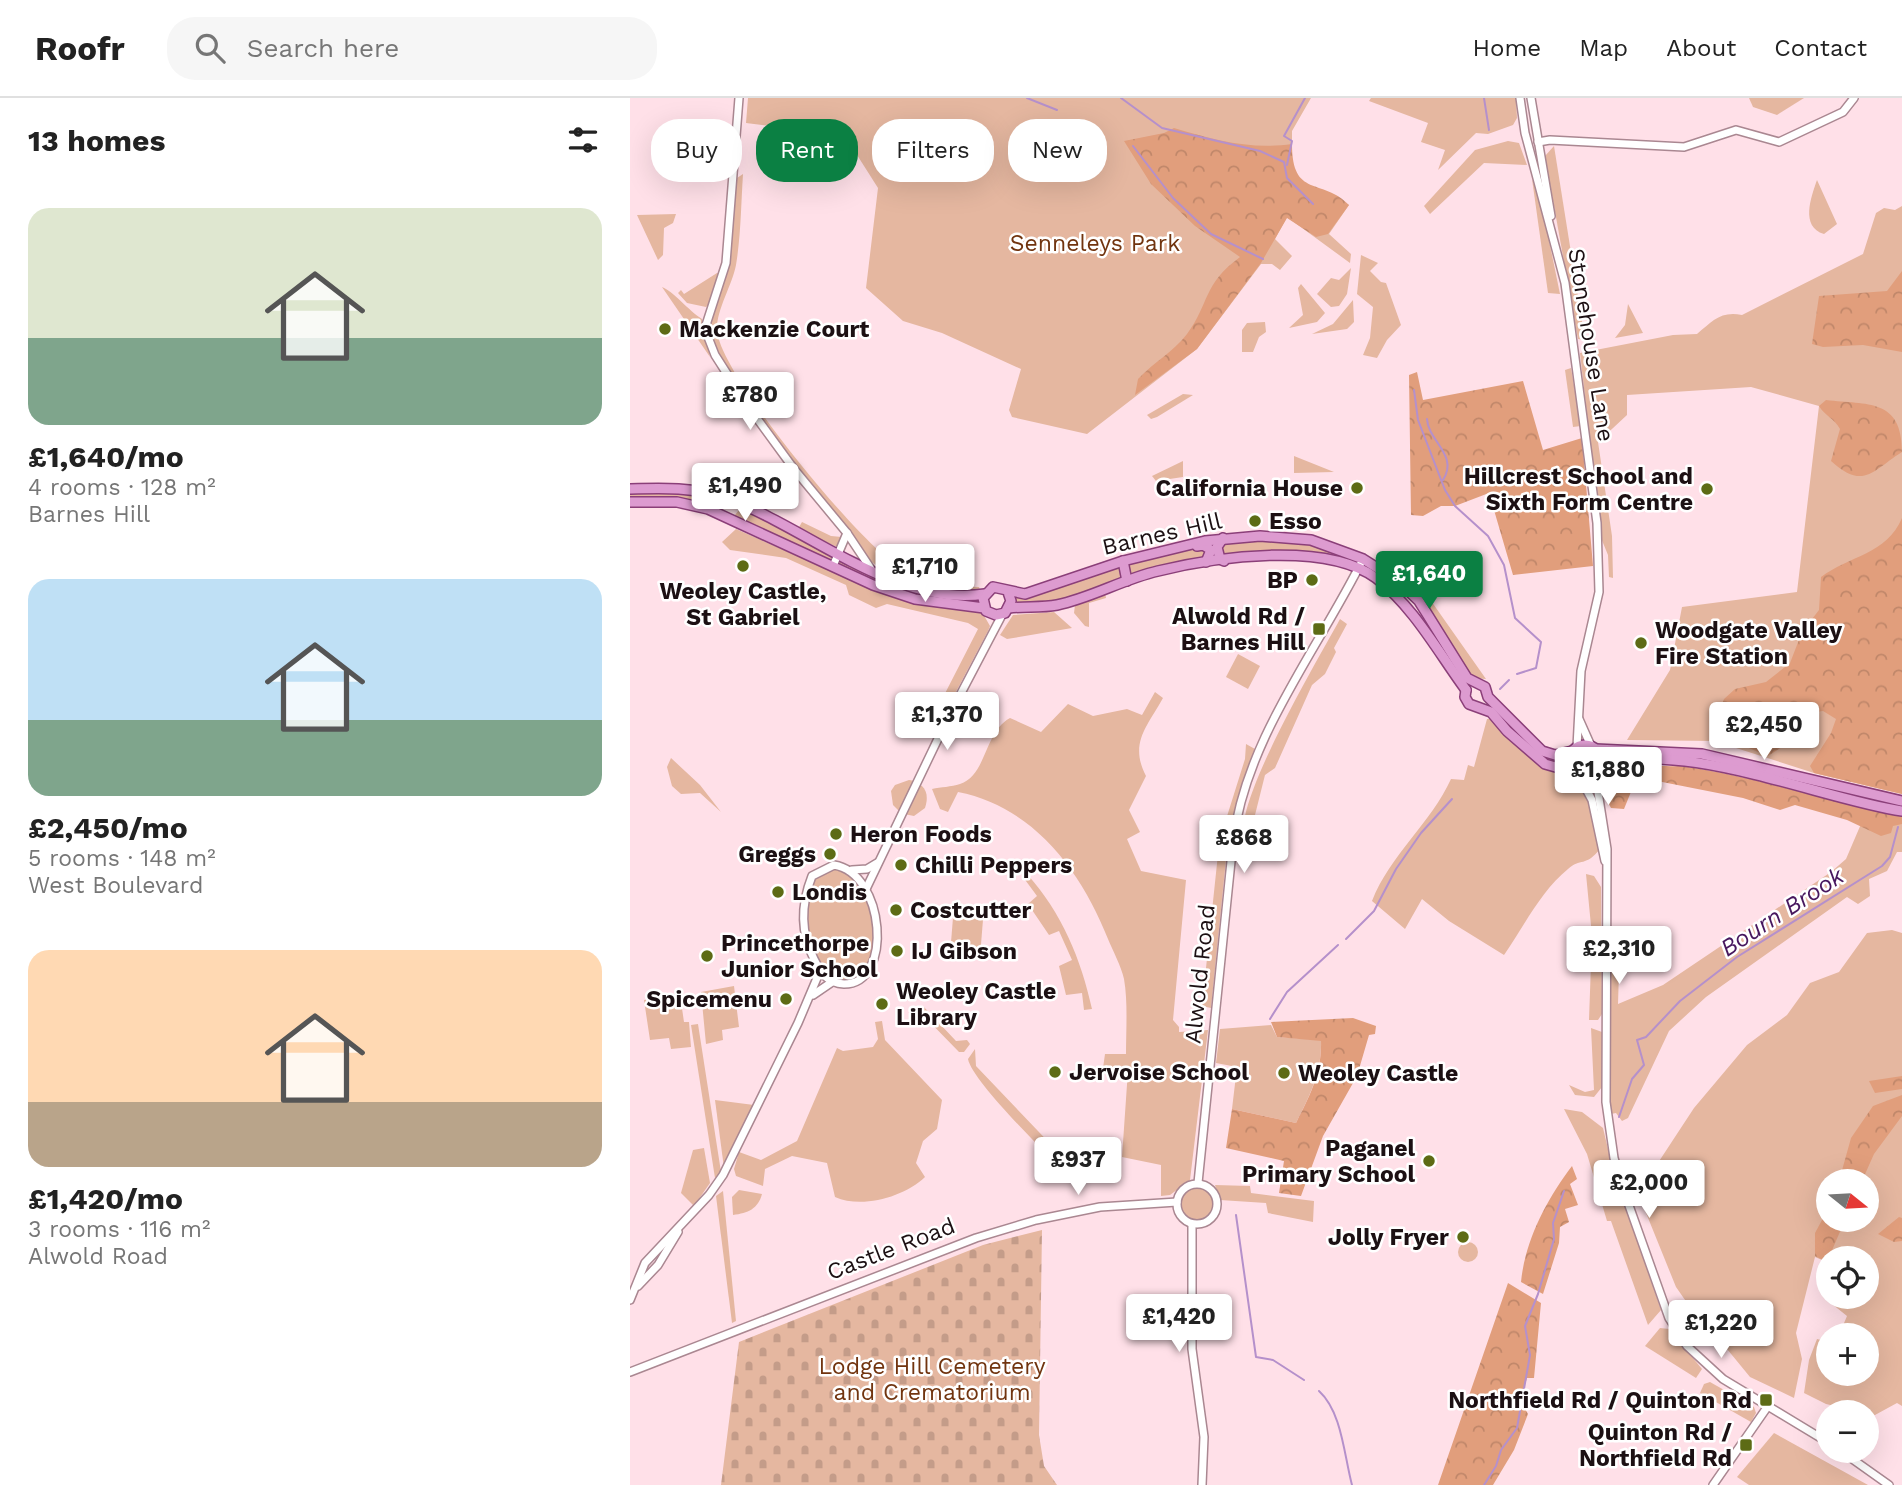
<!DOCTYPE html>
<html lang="en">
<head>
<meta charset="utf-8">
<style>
  body { margin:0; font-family:"Work Sans",sans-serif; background:#f6f6f6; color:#222; height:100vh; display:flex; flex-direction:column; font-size:26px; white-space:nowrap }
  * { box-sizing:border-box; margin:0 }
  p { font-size:23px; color:#767676 }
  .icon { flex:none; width:38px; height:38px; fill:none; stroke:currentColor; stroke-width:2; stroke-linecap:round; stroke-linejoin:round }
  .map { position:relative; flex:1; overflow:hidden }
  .sheet { display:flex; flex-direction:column; background:#fff; width:630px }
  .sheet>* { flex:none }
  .banner { position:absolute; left:21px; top:21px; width:665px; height:63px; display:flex; gap:14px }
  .needle { width:46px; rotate:108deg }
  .controls { position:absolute; left:1186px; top:1071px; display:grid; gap:14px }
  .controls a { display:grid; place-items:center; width:63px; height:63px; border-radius:50%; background:#fff; box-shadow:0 7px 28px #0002; font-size:35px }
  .price { position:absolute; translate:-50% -60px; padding:0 16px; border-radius:7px; background:#fff; color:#222; font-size:23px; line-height:46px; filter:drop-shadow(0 2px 4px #0008) }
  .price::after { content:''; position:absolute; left:50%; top:42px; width:21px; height:16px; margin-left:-10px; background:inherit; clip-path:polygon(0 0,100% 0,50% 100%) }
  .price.active { background:#0b8043; color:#fff }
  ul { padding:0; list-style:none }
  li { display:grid; align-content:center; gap:14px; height:371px; padding:0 28px }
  li span { display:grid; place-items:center; height:217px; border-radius:21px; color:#555 }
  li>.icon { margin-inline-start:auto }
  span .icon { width:126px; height:126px; fill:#fffc; stroke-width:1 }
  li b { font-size:30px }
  h2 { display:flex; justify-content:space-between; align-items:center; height:84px; padding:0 28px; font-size:30px }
  .tag { padding:0 24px; border-radius:28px; background:#fff; box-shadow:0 7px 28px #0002; font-size:24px; line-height:63px }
  .tag.active { background:#0b8043; color:#fff }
  header { display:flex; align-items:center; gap:42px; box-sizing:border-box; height:98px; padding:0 35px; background:#fff; border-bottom:2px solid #e0e0e0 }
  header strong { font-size:33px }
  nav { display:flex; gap:38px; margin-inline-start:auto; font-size:24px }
  .search { width:490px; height:63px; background:#f6f6f6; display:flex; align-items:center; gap:18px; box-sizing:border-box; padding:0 24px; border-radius:28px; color:#767676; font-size:26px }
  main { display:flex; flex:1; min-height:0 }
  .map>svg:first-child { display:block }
</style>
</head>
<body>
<header>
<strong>Roofr</strong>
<div class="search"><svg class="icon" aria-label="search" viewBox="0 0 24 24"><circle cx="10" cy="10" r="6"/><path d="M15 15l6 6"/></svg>Search here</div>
<nav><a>Home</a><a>Map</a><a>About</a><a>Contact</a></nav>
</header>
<main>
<section class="sheet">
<h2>13 homes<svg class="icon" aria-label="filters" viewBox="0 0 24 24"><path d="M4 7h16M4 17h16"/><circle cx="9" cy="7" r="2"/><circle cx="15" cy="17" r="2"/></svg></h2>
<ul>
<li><span style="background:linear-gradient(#dfe7d0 60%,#7fa58c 0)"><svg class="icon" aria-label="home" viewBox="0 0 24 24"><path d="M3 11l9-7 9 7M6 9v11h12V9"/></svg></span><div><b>£1,640/mo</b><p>4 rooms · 128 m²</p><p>Barnes Hill</p></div></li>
<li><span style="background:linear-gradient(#bfe0f5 65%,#7fa58c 0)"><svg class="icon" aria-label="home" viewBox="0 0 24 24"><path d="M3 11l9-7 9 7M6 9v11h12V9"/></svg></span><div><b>£2,450/mo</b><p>5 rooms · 148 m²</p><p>West Boulevard</p></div></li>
<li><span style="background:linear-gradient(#ffd9b3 70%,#b9a48a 0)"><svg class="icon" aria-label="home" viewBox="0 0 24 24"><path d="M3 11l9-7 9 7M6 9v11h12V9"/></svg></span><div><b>£1,420/mo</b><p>3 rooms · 116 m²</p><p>Alwold Road</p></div></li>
</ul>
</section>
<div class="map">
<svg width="1272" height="1387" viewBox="0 0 1272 1387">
  <defs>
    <pattern id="forest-crowns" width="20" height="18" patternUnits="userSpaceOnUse" patternTransform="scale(1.75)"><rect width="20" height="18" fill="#e19e7c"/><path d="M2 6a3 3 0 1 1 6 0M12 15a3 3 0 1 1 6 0" fill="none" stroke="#c0876a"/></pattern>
    <pattern id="cemetery-stones" width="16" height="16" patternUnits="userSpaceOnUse" patternTransform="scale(1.75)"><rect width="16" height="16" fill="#e5b7a0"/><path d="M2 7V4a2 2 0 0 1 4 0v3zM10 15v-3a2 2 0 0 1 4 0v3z" fill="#c49c89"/></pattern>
  </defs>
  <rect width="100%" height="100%" fill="#ffe0e8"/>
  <g fill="#e5b7a0" fill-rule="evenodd">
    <path d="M118 0H681L662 33V66L669 82 719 107 699 136 721 156 720 165 657 119 645 141 662 158 650 172 642 166H631L567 251 457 336 382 319 379 312 391 271 312 235 273 223 236 190 248 90 215 38 116 25Z"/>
    <path d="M741 0H886L887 20 883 27 858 36 846 35 808 72 815 52 791 44 798 25 739 3Z"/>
    <path d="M1119 0H1174L1147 17 1123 9Z"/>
    <path d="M878 43 889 45 897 67 854 65 800 116 794 108 845 52Z"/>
    <path d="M924 48 955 242 948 241 947 236 915 58Z"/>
    <path d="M113 76C111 106 111 137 106 167 102 188 86 212 87 233 91 278 232 449 272 471 297 485 322 489 349 489L350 492C316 499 268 486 241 463 210 420 78 272 80 227 81 207 96 186 99 166 103 140 104 113 106 87L107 80Z"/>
    <path d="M902 81 913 113 930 196 918 195Z"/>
    <path d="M1187 82 1207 126 1194 136C1170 129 1181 99 1187 82Z"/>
    <path d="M1272 108V696L1184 675 1084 643 997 642 1040 572 1052 509 1167 494 1189 308 1121 289 997 297V317L968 344 982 438 983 480 979 479 978 457 971 440 950 255 1043 237 1067 236C1083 223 1090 213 1112 217L1233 156 1246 115 1254 110 1265 112Z"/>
    <path d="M46 116 43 125 34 130 33 157 28 162 7 117Z"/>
    <path d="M731 157 748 165 740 173 751 184 756 185 771 227 757 242 747 260 733 257 740 240 743 209 727 196Z"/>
    <path d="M721 170 717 196 709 208 701 209 687 196 701 180 709 182Z"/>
    <path d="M87 175 90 176 81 204 76 209 57 205 48 195 51 192 54 196Z"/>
    <path d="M671 186 695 215 687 224 659 230 673 217 668 190Z"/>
    <path d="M32 189C43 193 59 213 72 221L80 259Z"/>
    <path d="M723 202 724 224 717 231 682 236 703 226Z"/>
    <path d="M998 206 1013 235 985 240 995 227Z"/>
    <path d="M635 224 636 234 629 239 623 254H612V232L617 225Z"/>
    <path d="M941 270 951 328 943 329 935 272Z"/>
    <path d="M553 296 563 297 527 319 521 321 517 317Z"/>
    <path d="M664 358 704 374 664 375Z"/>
    <path d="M553 363V379L526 383 522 378Z"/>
    <path d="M45 393 95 405 92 413 0 402V394Z"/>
    <path d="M110 411C176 442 278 505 351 501V507L287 500 243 484 104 418Z"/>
    <path d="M172 424 201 438 212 439 207 449 168 431Z"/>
    <path d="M106 431 254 496 352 514 360 528 358 533 309 626 304 628 290 622 306 613 348 531 338 525 257 506 246 510 219 497 216 487 156 460 100 452 92 444Z"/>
    <path d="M630 442 679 445 723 463 592 458 594 445Z"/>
    <path d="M573 449 577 452 576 460 480 484 426 505 384 508V499L550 450Z"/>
    <path d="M753 460 799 500 856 581 842 580 796 506 752 463Z"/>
    <path d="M475 495 476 500 459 505V529L455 528 444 515 445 507Z"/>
    <path d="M424 514 442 530 377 541 370 537 383 517Z"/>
    <path d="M710 521 717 526 704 550 706 554 695 576 682 587 645 670 635 677 619 741 614 740C604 702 689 560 710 521Z"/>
    <path d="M608 556 630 568 618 591 596 579Z"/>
    <path d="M525 594 533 600C517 629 499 645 516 678L499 712 510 734 497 741 511 773 556 782 543 922 549 929V934L578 932 560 1082 540 1097 531 1098V1067L492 1059 498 972 473 970 475 956H496C496 932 498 904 494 881 491 868 483 853 478 841 451 773 404 709 328 694L318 714 310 711 302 691C311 689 321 689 330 686 357 677 354 634 380 620L411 634 438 606 463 618 497 611 512 617Z"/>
    <path d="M857 621H863L884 646 909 667 950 687 961 706 970 751C956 769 950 760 938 771 911 793 894 828 874 857L819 823 792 801 775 831 742 803C760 757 801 725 821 681L834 682 838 667 844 669Z"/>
    <path d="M616 646 625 651 600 737 586 739 593 731 615 661Z"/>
    <path d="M41 660 70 687 91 714 70 695 51 696 42 688 37 669Z"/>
    <path d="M279 682 285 683 271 715 263 707 261 693 265 687Z"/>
    <path d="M289 686C298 691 298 701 295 710L284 718 274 716Z"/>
    <path d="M1237 712 1272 718V754H1267L1257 773 1239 781 1240 798 1228 806 1217 799 1076 899 1039 933 998 1020 992 1023 986 1015 981 1016 978 852 983 847 993 848V874L989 873 988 906 1033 887 1201 774 1216 761Z"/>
    <path d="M579 746 597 752 581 910 572 908 588 756Z"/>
    <path d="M207 769 222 777 236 791 246 838 241 868 226 883H206C172 851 173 822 184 779Z"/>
    <path d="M397 776C432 815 451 861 462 911L454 912 452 895 436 897 429 868 442 862 429 833 419 837 398 806 407 798 393 779Z"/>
    <path d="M956 776 964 778 971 789 972 916 968 922H959L962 838Z"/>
    <path d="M324 807 354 809 350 859 320 857Z"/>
    <path d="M1262 832 1272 835V1308L1267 1305 1245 1317 1196 1306 1174 1295 1179 1262 1187 1241 1199 1244V1276H1237V1237H1209L1217 1218 1202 1206 1204 1199H1237V1160H1199V1165L1185 1159 1166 1235 1172 1261 1164 1300 1120 1279 1088 1240 1078 1235 1046 1189 995 1063 1020 1077 1064 1010 1117 947 1157 917 1180 885 1209 874 1237 835ZM1199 1083H1237V1122H1199Z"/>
    <path d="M104 888 109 929 92 932 93 942 76 946 71 894Z"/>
    <path d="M50 897 54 924H59L61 949 41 951 39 940 20 942 14 902Z"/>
    <path d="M293 908 326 943 337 942 340 946 334 954H329L291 915 288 912Z"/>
    <path d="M252 923 255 942 312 1002 307 1031 293 1043 286 1065 295 1079C274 1099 232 1111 205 1099L197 1065 162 1058 135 1071 133 1088 106 1078 104 1071 109 1054 131 1062 167 1043 207 950 213 953 243 949 248 941 245 924Z"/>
    <path d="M68 926 91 1074 85 1080 61 927Z"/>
    <path d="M641 927 647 939 691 942C692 974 680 997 666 1025L602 1011 607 969 586 965 590 931Z"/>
    <path d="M961 930 972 934V989L964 999 945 997 939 987 955 994 964 992Z"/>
    <path d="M345 951 346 968 429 1055 455 1052 452 1085 446 1086C426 1065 342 984 338 961Z"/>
    <path d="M85 1002 124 1007 94 1070Z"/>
    <path d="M934 1011 952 1014 973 1030 982 1068 1031 1212 1018 1227 981 1123H977L957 1056Z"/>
    <path d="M74 1050 80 1085 64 1108 51 1095 63 1052Z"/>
    <path d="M585 1087 620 1088 621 1095 684 1103 683 1124 638 1115 636 1105 590 1102Z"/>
    <circle cx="567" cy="1106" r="19"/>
    <path d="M109 1092 132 1096C128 1111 118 1115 103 1117L102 1099Z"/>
    <path d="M93 1093 106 1223 102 1225 86 1098Z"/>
    <circle cx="838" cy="1154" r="10"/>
    <path d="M1030 1230 1039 1231 1072 1271 1066 1280 1015 1248Z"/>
    <path d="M1080 1284 1124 1309 1126 1315 1121 1324 1070 1295 1074 1286Z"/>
    <path d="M1144 1335 1238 1387H1119L1107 1379Z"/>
  </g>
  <g fill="url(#forest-crowns)">
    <path d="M544 30C584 42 621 52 662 46 662 101 692 79 719 107L698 136 686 139 657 120 631 165 567 251 505 297 508 281C524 264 543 254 557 236 580 205 572 187 610 159L565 128 521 86 494 43 534 35Z"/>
    <path d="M1272 173V254L1233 247 1193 249 1182 246 1189 198 1257 193Z"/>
    <path d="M787 274 793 302 893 283 913 352 952 340 963 468 883 477 859 395 825 408H811L793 418 781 417 779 277Z"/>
    <path d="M1196 302C1238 307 1272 300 1272 354 1243 372 1234 393 1201 363L1210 331C1204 320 1195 318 1189 308Z"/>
    <path d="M1272 420V696L1184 675 1180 668 1201 635 1206 621 1193 613 1179 615 1152 649 1138 658 1097 641 1091 632 1089 613 1094 601 1105 591 1136 584 1160 565 1172 534 1189 512 1191 479C1219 458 1257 456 1272 420Z"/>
    <path d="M1051 668C1126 678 1198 704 1272 718V726L1263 728 1261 735 1251 738 1217 722 1165 707 1150 712 1113 700 1007 679 994 711 981 710 974 697 975 685C989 663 1029 669 1051 668Z"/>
    <path d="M723 920 746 928 745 936 739 937 727 978 693 1038 671 1098 649 1095 654 1063 596 1050 602 1011 666 1025C680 998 692 974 691 943L647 939 641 924Z"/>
    <path d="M1272 978V991L1245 995 1239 983Z"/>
    <path d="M1272 997V1018L1244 1056 1232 1083H1209L1221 1040 1243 1008Z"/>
    <path d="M942 1068 947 1081 940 1086 948 1107 935 1111 939 1124 930 1129 929 1145 913 1196 891 1184C895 1142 917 1101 942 1068Z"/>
    <path d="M1199 1109V1122H1215L1197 1164 1185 1158V1135Z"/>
    <path d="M1269 1119 1272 1120V1143L1264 1144 1248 1136Z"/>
    <path d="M878 1185 911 1205 904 1280H897L890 1302 898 1316 884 1352 863 1387H808Z"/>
  </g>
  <path fill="url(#cemetery-stones)" d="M412 1132 409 1337 414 1368 427 1387H91L109 1244 353 1147Z"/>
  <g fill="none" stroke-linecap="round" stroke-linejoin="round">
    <g stroke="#b590cb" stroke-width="2">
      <path d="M397 0 427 12"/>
      <path d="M491 0 532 30 630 53 654 64 657 80 683 106"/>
      <path d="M854 0 859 32"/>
      <path d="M503 48 543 100 581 136 633 161"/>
      <path d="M657 67 662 43 654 38 675 0"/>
      <path d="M784 292 788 322 815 392 825 408 858 438 874 467 885 520 911 544 906 570 887 576"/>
      <path d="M797 321C798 343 829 357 813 382"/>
      <path d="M870 591 879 582"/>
      <path d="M716 841 744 813 766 771 791 735 822 701"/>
      <path d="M640 921 657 894 708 847"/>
      <path d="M989 1019 1002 981 1014 967 1007 942 1016 939 1050 903 1107 859 1252 768 1260 759 1268 729"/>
      <path d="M606 1117 626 1259 643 1262 674 1282"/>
      <path d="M689 1293C712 1314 714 1357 722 1387"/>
      <path d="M854 1387 866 1368 871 1352 887 1330 900 1257 895 1228 908 1196 924 1141 923 1125 934 1093"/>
    </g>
    <g stroke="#aa8791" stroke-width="10">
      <g id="minor">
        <path d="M109 0 96 165 76 227 78 239 85 257 115 304 164 371 217 435 241 471"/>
        <path d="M890 0 895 35 935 185 967 425 969 494 951 573 947 649"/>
        <path d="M901 0 921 118"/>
        <path d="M908 44 920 42 1054 49 1106 32 1149 44 1213 14 1224 0"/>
        <path d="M203 468 217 435"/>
        <path d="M949 621 961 648"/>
        <path d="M965 675 977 751 976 1004 984 1060 996 1099 1039 1220 1057 1248 1093 1281 1199 1345"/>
        <path d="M949 678 962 702 975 763"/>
        <path d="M204 767C255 775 264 886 214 886 197 885 191 875 184 861 170 834 171 806 182 778Z"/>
        <path d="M222 772 237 771 247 765"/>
        <path d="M236 791 317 622 372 517"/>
        <path d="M183 897 202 884"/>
        <path d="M568 1085 603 744C616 640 688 552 733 461"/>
        <circle cx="567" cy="1106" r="20"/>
        <path d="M562 1126V1251L574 1339 572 1387"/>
        <path d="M8 1188 28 1167 48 1134"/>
        <path d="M0 1202 15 1165 79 1097 93 1077 168 925 190 873"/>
        <path d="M0 1274 346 1140 406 1122 470 1109 547 1104"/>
        <path d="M1211 1353 1259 1387"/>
        <path d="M1083 1387 1138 1308"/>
      </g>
    </g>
    <g stroke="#8b3f79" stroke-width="12">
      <g id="major">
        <path d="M0 391C33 390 64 389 96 400 175 428 266 510 355 496"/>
        <path d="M0 404H47L78 411 243 487 285 501 354 510"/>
        <path d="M593 440 587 449 590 461 594 463"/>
        <path d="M567 448 573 447 581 452 576 464"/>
        <path d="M493 463 497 483"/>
        <path d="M378 494 381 503 375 515 366 517 356 513 353 500 363 489 395 496 493 463 575 443 630 438 681 442 733 461 768 483 789 503 837 580 855 589 858 599 912 653 925 657 942 653"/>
        <path d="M379 510C396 508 411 510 427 507 461 500 493 481 528 473 585 459 696 443 746 480 784 509 808 554 836 592"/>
        <path d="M836 592 835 599 839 606 861 614 877 633 915 666 943 674"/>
        <circle cx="955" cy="663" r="16"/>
        <path d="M966 651 1072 656 1272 703"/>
        <path d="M969 671C1040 636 1194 702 1272 713"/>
      </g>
    </g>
    <use href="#minor" stroke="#fff" stroke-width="7"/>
    <use href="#major" stroke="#dd9bd0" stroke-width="9"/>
  </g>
  <g fill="#5d6b15" stroke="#fff" stroke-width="2.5">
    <circle cx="35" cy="231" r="7"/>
    <circle cx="727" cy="390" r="7"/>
    <circle cx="1077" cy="391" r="7"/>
    <circle cx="625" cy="423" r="7"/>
    <circle cx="113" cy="468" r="7"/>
    <circle cx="682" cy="482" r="7"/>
    <rect x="682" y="524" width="14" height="14" rx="3.5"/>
    <circle cx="1011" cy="545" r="7"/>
    <circle cx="206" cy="736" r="7"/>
    <circle cx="200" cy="756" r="7"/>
    <circle cx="271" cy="767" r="7"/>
    <circle cx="148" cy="794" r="7"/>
    <circle cx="266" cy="812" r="7"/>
    <circle cx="267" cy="853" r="7"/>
    <circle cx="77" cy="858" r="7"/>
    <circle cx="156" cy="901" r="7"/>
    <circle cx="252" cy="906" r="7"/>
    <circle cx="425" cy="974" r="7"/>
    <circle cx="654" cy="975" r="7"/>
    <circle cx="799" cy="1063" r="7"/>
    <circle cx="833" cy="1139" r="7"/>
    <rect x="1129" y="1295" width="14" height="14" rx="3.5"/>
    <rect x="1109" y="1340" width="14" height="14" rx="3.5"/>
  </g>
  <g text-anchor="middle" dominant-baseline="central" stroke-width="5" stroke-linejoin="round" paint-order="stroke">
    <g font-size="23" fill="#71340f" stroke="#fff">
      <text x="465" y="145">Senneleys Park</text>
      <text x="302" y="1268">Lodge Hill Cemetery<tspan x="302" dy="26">and Crematorium</tspan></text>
    </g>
    <g font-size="23" font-weight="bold" fill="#1c1013" stroke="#fff" text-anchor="start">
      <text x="49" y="231">Mackenzie Court</text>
      <text x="1063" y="378" text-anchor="end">Hillcrest School and<tspan x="1063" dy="26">Sixth Form Centre</tspan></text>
      <text x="713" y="390" text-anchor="end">California House</text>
      <text x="639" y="423">Esso</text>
      <text x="668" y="482" text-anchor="end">BP</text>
      <text x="113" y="493" text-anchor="middle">Weoley Castle,<tspan x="113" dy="26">St Gabriel</tspan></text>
      <text x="675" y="518" text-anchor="end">Alwold Rd /<tspan x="675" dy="26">Barnes Hill</tspan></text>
      <text x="1025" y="532">Woodgate Valley<tspan x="1025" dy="26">Fire Station</tspan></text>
      <text x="220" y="736">Heron Foods</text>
      <text x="186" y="756" text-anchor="end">Greggs</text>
      <text x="285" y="767">Chilli Peppers</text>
      <text x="162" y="794">Londis</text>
      <text x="280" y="812">Costcutter</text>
      <text x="91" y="845">Princethorpe<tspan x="91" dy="26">Junior School</tspan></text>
      <text x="281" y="853">IJ Gibson</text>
      <text x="266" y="893">Weoley Castle<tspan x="266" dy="26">Library</tspan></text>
      <text x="142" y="901" text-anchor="end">Spicemenu</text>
      <text x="439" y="974">Jervoise School</text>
      <text x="668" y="975">Weoley Castle</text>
      <text x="785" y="1050" text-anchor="end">Paganel<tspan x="785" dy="26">Primary School</tspan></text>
      <text x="819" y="1139" text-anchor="end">Jolly Fryer</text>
      <text x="1122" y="1302" text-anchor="end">Northfield Rd / Quinton Rd</text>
      <text x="1102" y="1334" text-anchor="end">Quinton Rd /<tspan x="1102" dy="26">Northfield Rd</tspan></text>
    </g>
    <g font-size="23" fill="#1c1013" stroke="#fff">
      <text transform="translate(961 247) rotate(81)">Stonehouse Lane</text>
      <text transform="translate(532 436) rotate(-13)">Barnes Hill</text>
      <text transform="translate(570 876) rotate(-84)">Alwold Road</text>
      <text transform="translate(261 1151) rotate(-21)">Castle Road</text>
    </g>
    <g font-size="24" font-style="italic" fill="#47175e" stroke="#fff">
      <text transform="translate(1152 814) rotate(-33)">Bourn Brook</text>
    </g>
  </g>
</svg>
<div class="controls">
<a><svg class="needle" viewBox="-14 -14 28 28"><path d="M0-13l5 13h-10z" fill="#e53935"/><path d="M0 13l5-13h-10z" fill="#767676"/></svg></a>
<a><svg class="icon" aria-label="locate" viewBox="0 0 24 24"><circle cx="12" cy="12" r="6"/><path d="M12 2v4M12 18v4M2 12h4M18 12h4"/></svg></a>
<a>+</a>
<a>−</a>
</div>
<b class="price" style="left:120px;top:334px">£780</b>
<b class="price" style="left:115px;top:425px">£1,490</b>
<b class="price" style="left:295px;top:506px">£1,710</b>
<b class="price active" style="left:799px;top:513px">£1,640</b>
<b class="price" style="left:317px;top:654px">£1,370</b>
<b class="price" style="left:1134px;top:664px">£2,450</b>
<b class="price" style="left:978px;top:709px">£1,880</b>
<b class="price" style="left:614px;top:777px">£868</b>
<b class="price" style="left:989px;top:888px">£2,310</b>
<b class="price" style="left:448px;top:1099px">£937</b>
<b class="price" style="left:1019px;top:1122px">£2,000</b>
<b class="price" style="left:549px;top:1256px">£1,420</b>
<b class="price" style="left:1091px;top:1262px">£1,220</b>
<div class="banner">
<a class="tag">Buy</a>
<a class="tag active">Rent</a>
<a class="tag">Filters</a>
<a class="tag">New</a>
</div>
</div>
</main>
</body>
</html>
